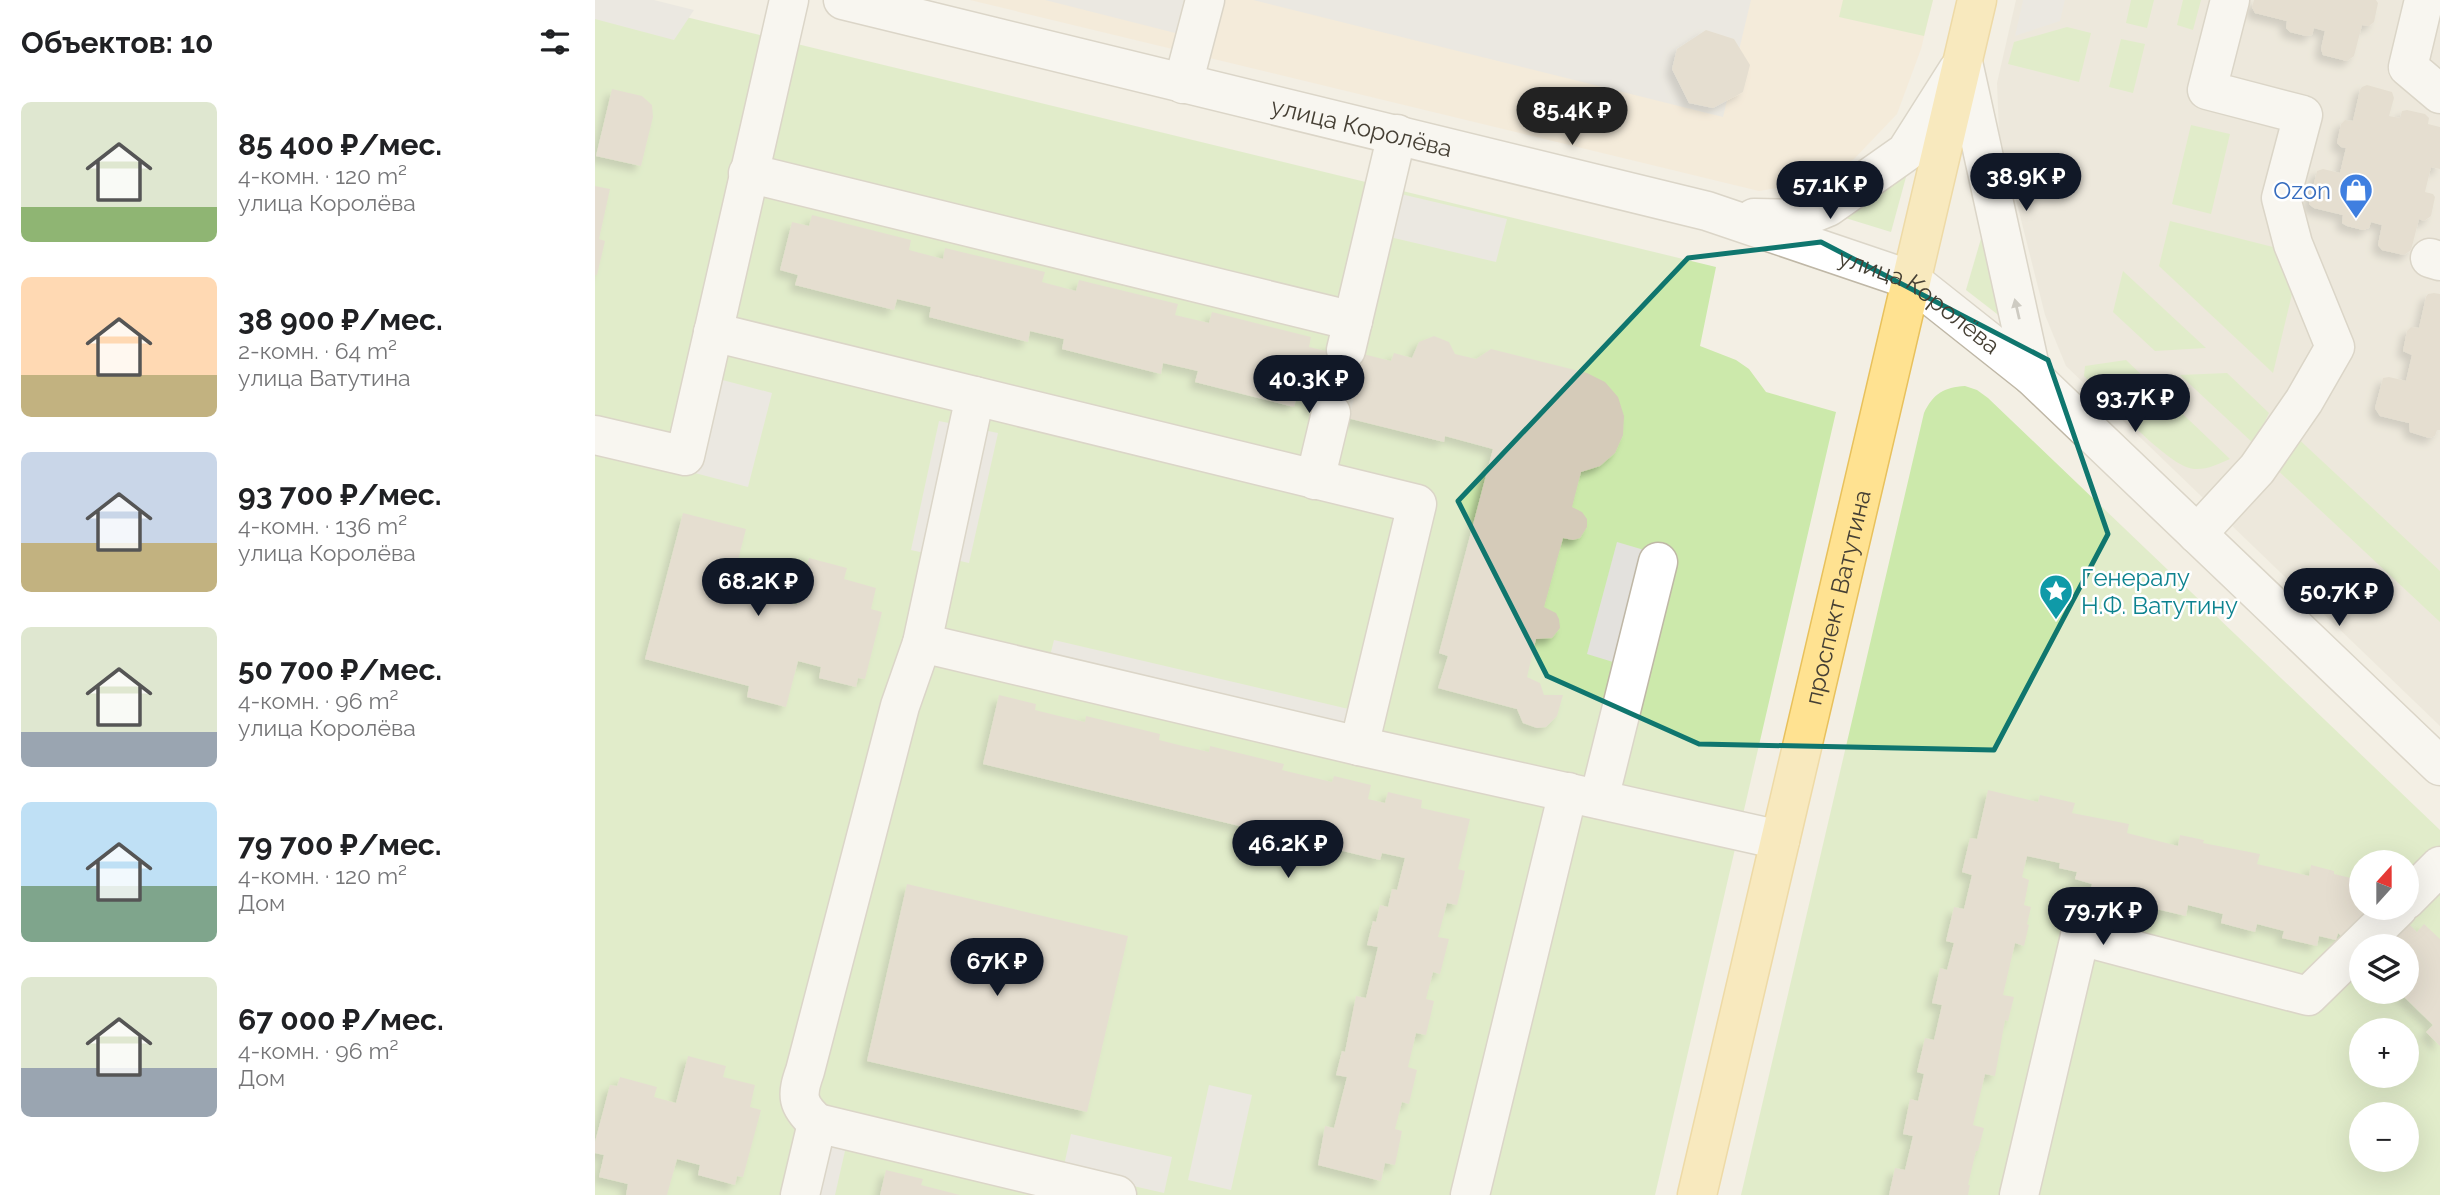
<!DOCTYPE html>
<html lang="ru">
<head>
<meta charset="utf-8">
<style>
  body { margin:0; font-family:Raleway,sans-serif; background:#f2f2f2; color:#202124; height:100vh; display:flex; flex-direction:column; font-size:26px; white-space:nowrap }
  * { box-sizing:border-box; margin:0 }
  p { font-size:23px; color:#757577 }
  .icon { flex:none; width:38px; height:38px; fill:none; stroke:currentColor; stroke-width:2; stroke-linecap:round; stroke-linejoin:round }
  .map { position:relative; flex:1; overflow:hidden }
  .drawer { display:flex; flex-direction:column; background:#fff; width:595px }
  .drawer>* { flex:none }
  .needle { width:46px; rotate:21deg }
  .tools { position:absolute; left:1754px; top:850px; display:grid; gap:14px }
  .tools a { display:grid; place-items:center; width:70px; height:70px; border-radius:50%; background:#fff; box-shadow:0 7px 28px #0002; font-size:35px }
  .price { position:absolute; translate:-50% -60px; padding:0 16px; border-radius:24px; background:#111827; color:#fff; font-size:23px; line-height:46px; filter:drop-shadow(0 2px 4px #0008) }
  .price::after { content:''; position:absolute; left:50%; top:42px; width:21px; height:16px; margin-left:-10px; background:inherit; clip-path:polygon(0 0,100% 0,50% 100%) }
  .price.on { background:#222; color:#fff }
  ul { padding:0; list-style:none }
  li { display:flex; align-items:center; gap:21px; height:175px; padding:0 21px }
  li span { display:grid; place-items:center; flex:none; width:196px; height:140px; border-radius:10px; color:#555 }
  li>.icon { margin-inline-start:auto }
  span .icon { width:84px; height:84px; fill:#fffc; stroke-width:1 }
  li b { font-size:30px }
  h2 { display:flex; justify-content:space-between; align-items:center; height:84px; padding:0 21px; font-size:30px }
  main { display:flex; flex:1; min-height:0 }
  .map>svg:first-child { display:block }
</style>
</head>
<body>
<main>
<section class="drawer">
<h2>Объектов: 10<svg class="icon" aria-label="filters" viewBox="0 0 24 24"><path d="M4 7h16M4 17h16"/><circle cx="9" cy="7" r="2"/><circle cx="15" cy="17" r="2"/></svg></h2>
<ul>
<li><span style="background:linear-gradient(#dfe7d0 75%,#8fb573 0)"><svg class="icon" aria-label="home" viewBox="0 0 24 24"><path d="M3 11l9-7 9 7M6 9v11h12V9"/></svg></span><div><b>85 400 ₽/мес.</b><p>4-комн. · 120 m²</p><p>улица Королёва</p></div></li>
<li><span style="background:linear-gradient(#ffd9b3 70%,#c2b280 0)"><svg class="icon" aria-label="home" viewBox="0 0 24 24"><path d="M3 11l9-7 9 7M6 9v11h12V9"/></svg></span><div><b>38 900 ₽/мес.</b><p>2-комн. · 64 m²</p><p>улица Ватутина</p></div></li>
<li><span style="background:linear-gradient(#c9d6e8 65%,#c2b280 0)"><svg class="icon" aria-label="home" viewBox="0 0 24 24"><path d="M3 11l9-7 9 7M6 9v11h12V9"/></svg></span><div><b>93 700 ₽/мес.</b><p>4-комн. · 136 m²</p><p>улица Королёва</p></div></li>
<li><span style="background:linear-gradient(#dfe7d0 75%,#9aa5b1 0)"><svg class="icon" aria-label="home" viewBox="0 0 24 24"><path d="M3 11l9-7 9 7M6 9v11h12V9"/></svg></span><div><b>50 700 ₽/мес.</b><p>4-комн. · 96 m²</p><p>улица Королёва</p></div></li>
<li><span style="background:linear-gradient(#bfe0f5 60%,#7fa58c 0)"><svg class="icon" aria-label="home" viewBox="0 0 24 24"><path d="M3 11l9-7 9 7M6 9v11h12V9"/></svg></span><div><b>79 700 ₽/мес.</b><p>4-комн. · 120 m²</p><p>Дом</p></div></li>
<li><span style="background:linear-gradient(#dfe7d0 65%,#9aa5b1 0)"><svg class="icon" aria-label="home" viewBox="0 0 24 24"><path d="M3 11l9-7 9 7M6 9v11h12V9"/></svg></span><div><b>67 000 ₽/мес.</b><p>4-комн. · 96 m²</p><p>Дом</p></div></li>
</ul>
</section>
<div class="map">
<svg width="1845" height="1195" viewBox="0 0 1845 1195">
  <defs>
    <filter id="shadow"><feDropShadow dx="-6" dy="6" stdDeviation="3.5" flood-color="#0004"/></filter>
  </defs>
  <rect width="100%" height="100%" fill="#f3efe4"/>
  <path fill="#e7e1d2" d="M1421 0H1845V726L1471 366 1450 315 1404 132 1402 83Z"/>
  <path fill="#f6e6ce" d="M375 0H1338L1326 49 1302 114 1259 159 1224 181 1164 191Z"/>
  <g fill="#cce9ab" fill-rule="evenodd">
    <path d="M0 0H21L1121 267 1105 346 1141 360 1154 369 1171 392 1241 412 1060 1195H0Z"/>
    <path d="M1248 0H1338L1329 36 1244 17Z"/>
    <path d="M1536 0H1559L1552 28 1531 23Z"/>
    <path d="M1588 0H1606L1598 30 1582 25Z"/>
    <path d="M1472 27 1496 33 1484 82 1413 64 1419 42Z"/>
    <path d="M1526 39 1550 44 1538 93 1514 87Z"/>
    <path d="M1596 125 1635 134 1616 214 1577 204Z"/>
    <path d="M1314 166 1296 232 1244 216Z"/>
    <path d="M1575 221 1678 247 1697 294 1678 373 1564 266Z"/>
    <path d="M1390 225 1415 324 1371 290Z"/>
    <path d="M1528 271 1611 348 1560 351 1518 312Z"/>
    <path d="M1531 360 1635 459C1623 464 1612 470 1599 469 1573 467 1510 396 1489 376L1490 366Z"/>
    <path d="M1632 373 1674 413 1659 444 1585 375Z"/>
    <path d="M1370 386 1382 390 1393 398 1845 830V1195H1146L1329 413C1338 394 1349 387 1370 386ZM1766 863H1811V908H1766ZM1766 947H1811V992H1766ZM1766 1031H1811V1076H1766ZM1766 1115H1811V1160H1766Z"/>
    <path d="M1696 432 1845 571V622L1677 465Z"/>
  </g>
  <g fill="#e3e1dd">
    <path d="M0 0H59L99 10 79 40 0 19Z"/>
    <path d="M450 0H605L596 37Z"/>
    <path d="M658 0H1156L1128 117Z"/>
    <path d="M1428 0H1470L1465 21 1420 36Z"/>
    <path d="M793 191 912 219 901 262 782 234Z"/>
    <path d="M120 378 177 393 153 487 96 472Z"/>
    <path d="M344 421 403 433 374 563 316 550Z"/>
    <path d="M1022 542 1073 557 1044 670 992 654Z"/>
    <path d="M459 640 762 711 757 735 453 664Z"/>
    <path d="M614 1085 657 1095 636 1190 593 1180Z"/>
    <path d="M476 1134 577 1157 569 1193 468 1170Z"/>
    <path d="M222 1135 252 1142 240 1195H208Z"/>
  </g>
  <g fill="#d5cbb9" filter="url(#shadow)">
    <path d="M1659 0H1781L1783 3 1779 22 1774 26 1767 25 1759 56 1752 61 1728 55 1726 49 1730 31 1719 28 1717 35 1711 36 1695 32 1691 28 1692 21 1660 13 1657 7Z"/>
    <path d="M1111 30 1139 39 1155 65 1148 92 1118 108 1094 103 1077 69 1082 49Z"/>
    <path d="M1772 85 1797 92 1799 98 1794 116 1805 118 1807 111 1812 110 1830 114 1834 118 1833 124 1845 127V169L1836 167 1830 192 1838 194 1840 197 1836 216 1829 221 1824 219 1816 250 1809 255 1787 250 1783 245 1787 225 1776 222 1774 228 1768 230 1752 226 1747 223 1748 215 1719 208 1714 204 1722 171 1728 169 1745 173 1751 148 1746 147 1742 143 1746 124 1750 120 1758 121 1765 90 1767 87Z"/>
    <path d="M17 89 47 96 57 105 58 117 46 166 1 156Z"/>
    <path d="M0 186 15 189 4 239 10 241 2 275H0Z"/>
    <path d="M217 215 316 240 314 250 348 259 350 248 450 272 447 282 481 291 484 280 583 304 580 315 614 323 617 312 716 337 714 347 731 351 732 345 796 361 799 353 817 358 824 342 839 336 854 342 860 354 881 359 896 349 992 373 1010 382 1023 397 1029 416 1028 435 1020 453 1005 466 986 472 977 507 987 512 992 519V527L985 538 978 540 968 538 949 607 961 613 964 619 965 628 957 638 941 639 932 677 945 683 949 695H968L962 716 951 727 942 728 928 723 922 709 843 688 853 656 844 653 898 449 850 436 849 442 716 409 718 400 702 396 699 407 600 382 603 371 568 363 566 374 467 349 469 339 435 331 433 342 334 317 336 307 302 299 299 310 200 285 203 275 185 270 197 222 214 226Z"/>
    <path d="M1839 293 1845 294V430H1842L1840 436 1834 438 1815 432 1814 423 1785 416 1780 408 1788 378 1794 377 1811 381 1817 355 1808 351 1812 331 1816 327 1824 328 1831 297 1833 294Z"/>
    <path d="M88 513 151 529 136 587 143 588 146 579 183 589 180 599 202 605 214 558 252 568 249 579 281 588 276 609 287 612 270 679 263 678 261 687 224 678 226 667 203 661 191 707 152 697 154 686 50 659Z"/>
    <path d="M404 695 441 704 440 710 464 716 490 722 491 716 565 734 564 740 588 746 614 752 615 746 689 764 687 770 737 782 739 776 776 785 773 799 790 803 793 792 827 800 826 808 875 819 863 869 870 871 862 905 852 903 843 937 854 939 845 974 838 972 831 999 839 1001 831 1035 821 1033 813 1067 822 1070 814 1104 807 1102 800 1129 807 1131 800 1165 790 1163 786 1181 723 1165 730 1126 739 1128 752 1077 741 1075 747 1051 750 1052 761 996 771 998 783 947 772 945 778 921 781 922 785 905 793 907 797 889 802 890 810 858 787 853 785 860 388 764Z"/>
    <path d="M1393 790 1443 802 1445 795 1480 803 1477 813 1534 824 1532 833 1583 846 1585 835 1609 840 1608 843 1665 854 1662 864 1714 876 1716 865 1739 871V874L1756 878 1754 886 1766 888V908H1787L1809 919 1822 932 1829 924 1845 939V1046L1831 1032 1838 1025 1804 992H1811V947H1766V955L1743 933 1741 940 1724 936 1722 946 1687 938 1689 931 1662 924 1660 932 1626 923 1628 914 1593 905 1591 916 1557 908 1558 901 1531 894 1529 901 1495 893 1497 884 1480 879 1482 872 1464 868 1465 863 1432 856 1427 877 1434 880 1429 905 1436 907 1432 924 1434 925 1429 946 1420 943 1408 995 1419 997 1413 1021 1410 1020 1400 1076 1390 1074 1378 1125 1389 1128 1383 1151H1381L1373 1185H1375L1373 1195H1294L1300 1168 1310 1170 1318 1136 1308 1134 1315 1099 1323 1101 1329 1074 1322 1072 1330 1038 1339 1040 1347 1005 1337 1003 1345 968 1352 970 1359 943 1351 941 1359 907 1369 909 1377 875 1367 872 1375 838 1382 839Z"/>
    <path d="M312 884 533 936 492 1112 272 1061Z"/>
    <path d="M93 1056 131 1066 128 1077 160 1085 155 1107 166 1110 148 1177 142 1176 140 1185 103 1175 105 1165 82 1159 72 1195H31L33 1184 4 1177 9 1155 0 1153V1142L15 1085 22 1086 25 1077 62 1087 59 1097 81 1103Z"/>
    <path d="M291 1170 328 1179 326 1185 365 1195H285Z"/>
  </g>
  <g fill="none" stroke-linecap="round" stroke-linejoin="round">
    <path stroke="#d0ccc1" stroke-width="38" stroke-dasharray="38 19" stroke-linecap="butt" d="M736 413 751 350"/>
    <g stroke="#bfb7a6" stroke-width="41">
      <g id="minor">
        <path id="s1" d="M248 0 1112 211 1316 280 1437 376 1845 766"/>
        <path d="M1829 0 1813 67 1845 94"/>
        <path d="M1368 62 1437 376"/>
        <path d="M588 84 610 0"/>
        <path d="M153 173 758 321"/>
        <path d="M1159 218 1204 219 1233 207 1311 152 1363 70"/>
        <path d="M1835 258 1845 261"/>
        <path d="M118 332 822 504 764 746"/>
        <path d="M751 350 802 134"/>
        <path d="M0 435 90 456 194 0"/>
        <path d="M720 480 736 413"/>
        <path d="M1602 534 1662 469 1709 401 1740 347 1698 244 1686 198 1708 115 1612 90 1635 0"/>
        <path d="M327 643 764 746 1185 840"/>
        <path d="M1004 799 1063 562"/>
        <path d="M1811 900 1845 866"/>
        <path d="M222 1123 522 1195"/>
        <path d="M205 1195 222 1123C202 1105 201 1096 210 1071L305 706 327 643 380 396"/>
        <path d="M875 1195 973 792"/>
        <path d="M1424 1195 1485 936 1713 996 1803 908"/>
      </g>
    </g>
    <g stroke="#e8c15c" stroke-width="41">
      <g id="major">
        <path id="s2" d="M1102 1195 1382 0"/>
      </g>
    </g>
    <use href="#minor" stroke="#fff" stroke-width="38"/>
    <use href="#major" stroke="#ffe291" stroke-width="38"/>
  </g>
  <defs><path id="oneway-solid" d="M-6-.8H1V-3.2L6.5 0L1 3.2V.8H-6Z" transform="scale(1.75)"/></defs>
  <use fill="#a29f9a" href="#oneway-solid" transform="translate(1422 309) rotate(-103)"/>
  <path d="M0 0H1845V1195H0ZM1226 242 1453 360 1513 534 1399 750 1104 744 952 676 863 501 1093 258Z" fill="#f3efe4" fill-opacity=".55" fill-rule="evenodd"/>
  <path fill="none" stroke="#0f766e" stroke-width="5" stroke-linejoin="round" d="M1226 242 1453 360 1513 534 1399 750 1104 744 952 676 863 501 1093 258Z"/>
  <defs>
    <g id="shop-pin" transform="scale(1.75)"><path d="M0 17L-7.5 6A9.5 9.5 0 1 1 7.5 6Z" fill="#3f7fe0" stroke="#fff"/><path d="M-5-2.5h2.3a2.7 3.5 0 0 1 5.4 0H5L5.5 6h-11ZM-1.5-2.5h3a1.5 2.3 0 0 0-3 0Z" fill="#fff"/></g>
    <g id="sight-pin" transform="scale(1.75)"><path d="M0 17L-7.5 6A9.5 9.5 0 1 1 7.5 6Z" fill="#0f9aa8" stroke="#fff"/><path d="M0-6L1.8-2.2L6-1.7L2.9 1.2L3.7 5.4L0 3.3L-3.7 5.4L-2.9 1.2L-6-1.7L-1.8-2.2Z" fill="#fff"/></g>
  </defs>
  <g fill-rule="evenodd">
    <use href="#shop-pin" x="1761" y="190"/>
    <use href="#sight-pin" x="1461" y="591"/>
  </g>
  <g text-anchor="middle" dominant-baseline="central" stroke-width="5" stroke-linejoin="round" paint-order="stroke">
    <g font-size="24" fill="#453f34" stroke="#fff">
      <text stroke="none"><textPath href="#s1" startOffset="534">улица Королёва</textPath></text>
      <text stroke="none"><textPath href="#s1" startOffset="1122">улица Королёва</textPath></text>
      <text stroke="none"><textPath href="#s2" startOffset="614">проспект Ватутина</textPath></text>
    </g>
    <g font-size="24" fill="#366cbe" stroke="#fff" text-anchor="end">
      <text x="1736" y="190">Ozon</text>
    </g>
    <g font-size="24" fill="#0d838f" stroke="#fff" text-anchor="start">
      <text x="1486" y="577">Генералу<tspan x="1486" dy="28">Н.Ф. Ватутину</tspan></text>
    </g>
  </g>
</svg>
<div class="tools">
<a><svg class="needle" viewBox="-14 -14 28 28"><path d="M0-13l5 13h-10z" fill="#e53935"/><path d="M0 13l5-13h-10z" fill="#757577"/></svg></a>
<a><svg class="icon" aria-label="layers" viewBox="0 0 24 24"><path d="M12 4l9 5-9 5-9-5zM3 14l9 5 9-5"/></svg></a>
<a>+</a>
<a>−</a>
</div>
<b class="price on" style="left:977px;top:147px">85.4K ₽</b>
<b class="price" style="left:1431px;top:213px">38.9K ₽</b>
<b class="price" style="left:1235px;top:221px">57.1K ₽</b>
<b class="price" style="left:714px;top:415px">40.3K ₽</b>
<b class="price" style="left:1540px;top:434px">93.7K ₽</b>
<b class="price" style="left:163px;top:618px">68.2K ₽</b>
<b class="price" style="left:1744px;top:628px">50.7K ₽</b>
<b class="price" style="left:693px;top:880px">46.2K ₽</b>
<b class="price" style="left:1508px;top:947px">79.7K ₽</b>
<b class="price" style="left:402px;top:998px">67K ₽</b>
</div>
</main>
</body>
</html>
